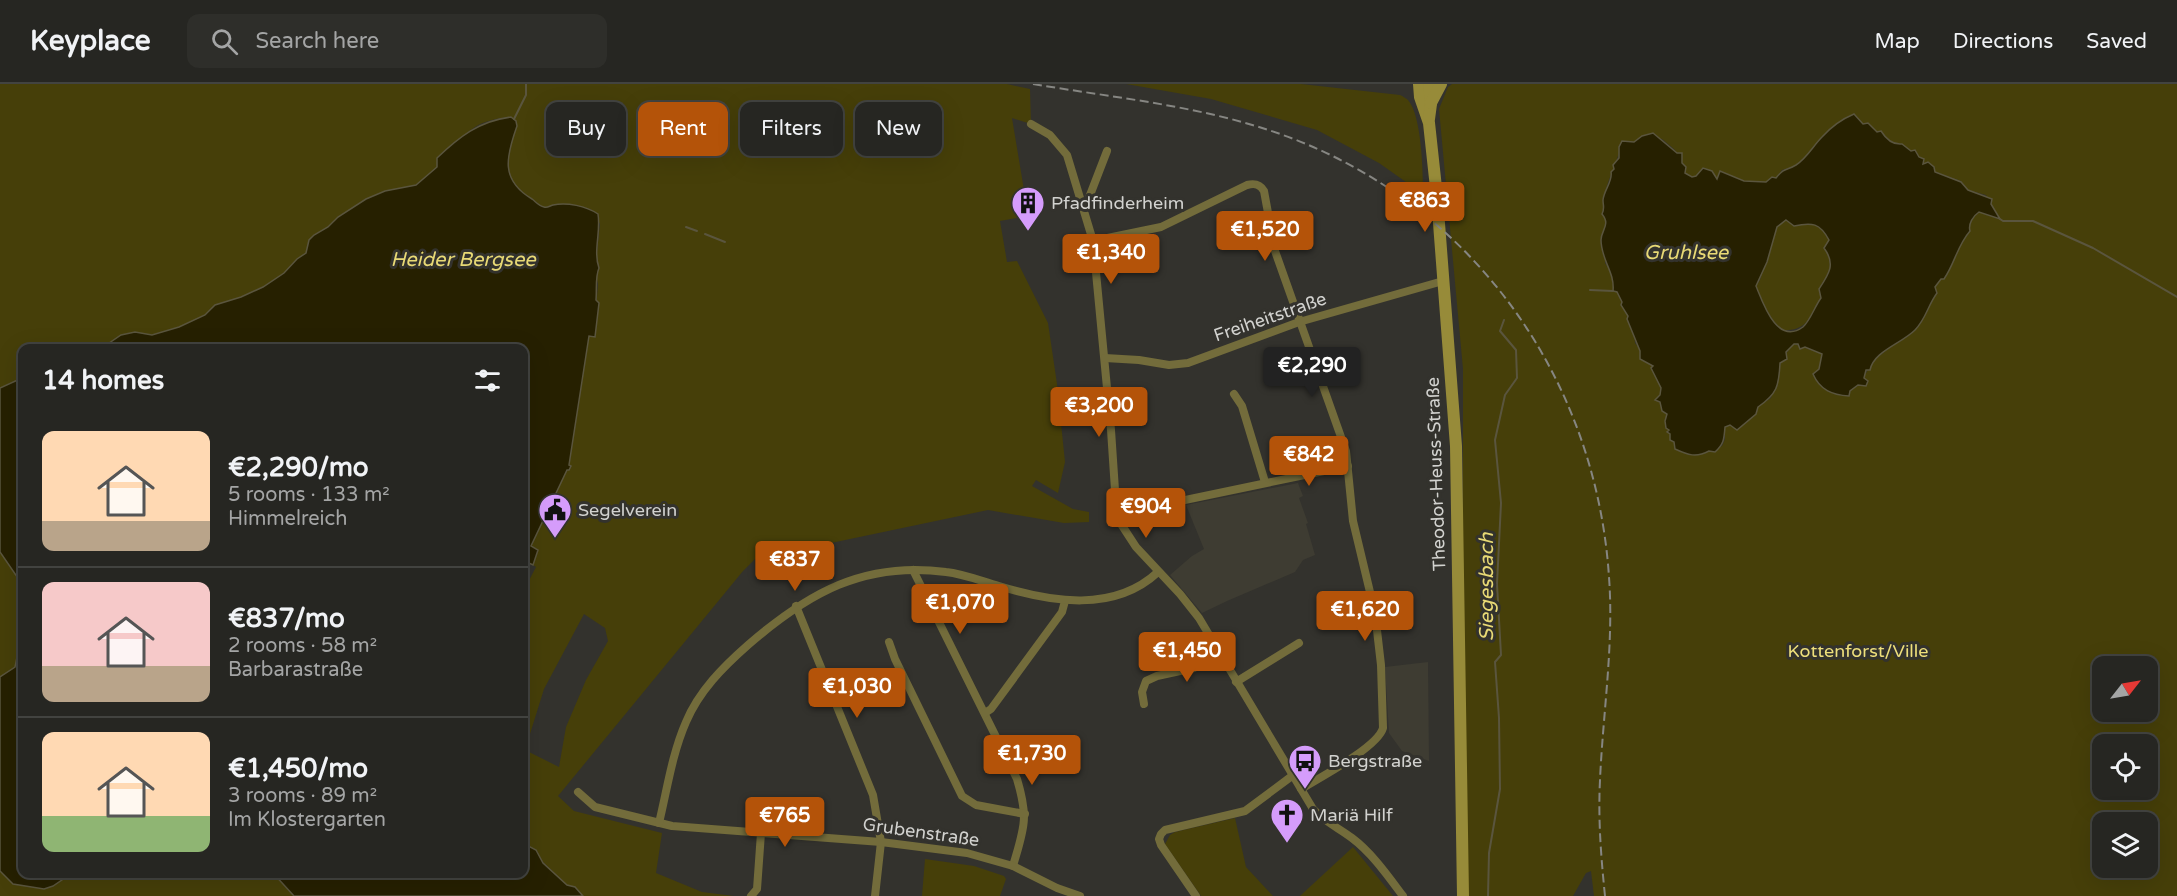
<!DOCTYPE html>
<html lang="en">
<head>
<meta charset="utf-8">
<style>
  body { margin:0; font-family:"Varela Round",sans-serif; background:#2e2e2a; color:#f1f3f6; height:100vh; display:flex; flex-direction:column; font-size:22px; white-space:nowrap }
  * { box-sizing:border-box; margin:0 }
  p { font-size:20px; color:#a4a5a5 }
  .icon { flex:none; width:33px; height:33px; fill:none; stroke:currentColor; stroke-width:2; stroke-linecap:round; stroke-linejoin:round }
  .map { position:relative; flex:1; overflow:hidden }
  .panel { position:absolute; left:18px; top:260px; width:510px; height:534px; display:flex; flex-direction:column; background:#262622; border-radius:12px; box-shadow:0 6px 24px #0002,0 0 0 2px #424340 }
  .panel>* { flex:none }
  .top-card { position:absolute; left:546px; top:18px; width:570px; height:54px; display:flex; gap:12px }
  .needle { width:39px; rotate:59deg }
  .controls { position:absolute; left:2092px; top:572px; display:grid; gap:12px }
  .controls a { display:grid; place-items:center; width:66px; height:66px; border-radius:12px; background:#262622; box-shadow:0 6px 24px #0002,0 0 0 2px #424340; font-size:30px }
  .price { position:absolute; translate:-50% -51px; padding:0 14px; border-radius:6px; background:#b45309; color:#fff; font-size:20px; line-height:39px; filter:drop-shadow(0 2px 3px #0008) }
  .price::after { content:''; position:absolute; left:50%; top:36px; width:18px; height:14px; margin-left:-9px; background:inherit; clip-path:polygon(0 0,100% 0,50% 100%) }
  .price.on { background:#222; color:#fff }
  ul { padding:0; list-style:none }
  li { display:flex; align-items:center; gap:18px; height:150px; padding:0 24px }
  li+li { border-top:2px solid #424340 }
  li span { display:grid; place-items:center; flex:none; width:168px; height:120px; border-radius:12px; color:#555 }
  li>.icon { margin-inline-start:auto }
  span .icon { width:72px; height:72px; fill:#fffc; stroke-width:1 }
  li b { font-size:26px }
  h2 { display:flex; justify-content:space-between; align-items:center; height:72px; padding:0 24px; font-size:26px }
  .tag { padding:0 21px; border-radius:12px; background:#262622; box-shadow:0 6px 24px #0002,0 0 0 2px #424340; font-size:21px; line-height:54px }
  .tag.on { background:#b45309; color:#fff }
  header { display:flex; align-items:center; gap:36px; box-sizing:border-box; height:84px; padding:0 30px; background:#262622; border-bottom:2px solid #424340 }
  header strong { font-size:28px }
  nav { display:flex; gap:33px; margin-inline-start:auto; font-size:21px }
  .search { width:420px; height:54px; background:#2e2e2a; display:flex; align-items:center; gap:15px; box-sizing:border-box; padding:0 21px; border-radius:12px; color:#a4a5a5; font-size:22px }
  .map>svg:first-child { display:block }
</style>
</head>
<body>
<header>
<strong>Keyplace</strong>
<div class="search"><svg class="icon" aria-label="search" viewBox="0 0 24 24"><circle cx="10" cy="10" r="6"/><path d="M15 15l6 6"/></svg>Search here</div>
<nav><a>Map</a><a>Directions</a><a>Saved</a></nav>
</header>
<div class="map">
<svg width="2177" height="812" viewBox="0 0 2177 812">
  <rect width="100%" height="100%" fill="#33322d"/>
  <g fill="#3e3c32">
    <path d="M1298 399 1303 412 1299 414 1308 439 1306 440 1315 471 1303 476 1295 488 1227 517 1202 529 1170 491 1192 472 1204 465 1186 421Z"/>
    <path d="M1428 578 1429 677 1402 667 1389 649 1385 583Z"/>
  </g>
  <g fill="#463f09" fill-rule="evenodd">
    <path d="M0 0H1007L1030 5 1031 40 1012 34 1026 118 1031 109 1034 131 1000 137 1007 178 1017 177 1048 239 1057 300 1065 378 1058 409 1036 396 1032 402 1073 425 1089 428V438L1064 439 988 426 755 475 743 487 558 712 574 727 662 749 656 789 702 808 734 812H583L575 803 567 801 543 778 536 766 530 763 524 755V506L536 483 533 481 538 466 531 462 568 381 589 251 594 253 598 200 596 191 599 184 596 177 600 140 591 126C580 124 565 119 554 121 549 121 549 123 545 123 540 123 537 118 533 116 500 95 506 74 517 42L511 33C498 34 485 37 475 43 449 58 434 104 401 104L338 133 328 143 314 151 477 264H22V789H273L294 812H0ZM584 530 605 544 608 557 586 596 566 643 559 683 525 666 544 605Z"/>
    <path d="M1126 0H1301L1400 11C1401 11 1407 15 1408 16 1422 32 1423 89 1423 110L1379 79 1317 46 1211 15Z"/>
    <path d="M1452 0H2177V812H1594L1591 787 1586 789 1573 812H1463V285L1439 25 1448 3ZM1844 34 1863 40 1868 39 1877 48 1881 47 1886 55 1905 63 1935 88 1961 97 1968 106 1986 111 1999 135 1979 128 1974 131 1951 181 1935 203 1937 209C1928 221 1924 237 1914 247 1907 254 1899 258 1890 263 1885 267 1881 272 1875 274L1859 301 1849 307V311L1819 285 1822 270 1794 260C1779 275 1776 294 1771 314L1757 323 1756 330 1738 345 1729 341 1725 343V355L1722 362 1703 370 1669 346 1668 330 1660 318 1661 304 1651 284 1653 282 1635 259 1634 249 1627 235 1628 232 1621 221 1622 219 1617 208 1613 191 1605 179 1606 135 1602 130C1605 123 1602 118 1604 112 1609 92 1618 77 1622 57L1634 58 1642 52 1662 55 1674 65 1681 74 1685 89 1692 93 1696 92 1703 84 1712 87 1715 94 1718 95 1727 90 1743 97 1766 98 1776 94 1782 86 1795 82 1813 66 1822 53ZM2103 582H2148V627H2103ZM2103 660H2148V705H2103ZM2103 738H2148V783H2103Z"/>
    <path d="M1786 136 1794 142 1812 139 1823 146 1829 156 1830 186 1819 205 1821 214C1808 233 1809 247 1782 246 1768 233 1763 219 1756 202L1760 196 1777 142Z"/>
    <path d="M1235 734 1246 783 1273 812H1201L1165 760 1170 751 1175 748Z"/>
    <path d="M1353 763 1393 812H1300Z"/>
    <path d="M925 775 974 782 1004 792 1006 795 1000 812H922Z"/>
  </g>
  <g fill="#262000" stroke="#5a553e" stroke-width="1.5" fill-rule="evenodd">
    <path d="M1854 30 1863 40 1868 39 1877 48 1881 47C1886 55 1893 61 1902 60L1911 67 1915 66 1919 73 1924 75 1923 80 1928 78 1934 83 1935 88 1961 98 1968 106 1992 115 1991 120 2000 135 1979 128C1973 132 1968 140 1970 147 1957 162 1955 179 1944 195H1941L1935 203 1937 209C1928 221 1926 235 1915 246 1901 260 1874 267 1870 286H1866L1864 294 1868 297 1866 302 1858 301 1850 307 1849 312C1832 311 1820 306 1813 290L1819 285 1822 270 1805 263 1800 265 1798 260H1794L1786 268 1787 275 1780 279C1779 302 1777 310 1758 323L1756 330 1737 346 1730 341 1725 343C1724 355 1724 360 1715 368L1709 367C1696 374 1688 371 1675 365L1674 358 1670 356V350L1667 348 1669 346 1666 344 1665 337 1667 330 1662 327 1660 318 1655 316 1660 311 1661 304 1651 284 1653 282 1640 275V267L1627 235 1628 232 1621 221 1622 218 1617 208 1613 207C1615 188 1601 176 1601 156 1601 146 1611 141 1602 130 1605 124 1603 122 1603 116 1604 106 1613 97 1611 88L1614 85 1613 81 1619 74V63L1622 57 1634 58 1642 52 1653 49 1677 69H1682V79L1686 83 1685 89 1692 93 1696 92 1703 84 1712 87 1717 95 1720 87 1744 97 1766 98 1772 93 1776 94C1785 83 1786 87 1796 81 1807 74 1813 62 1822 53 1831 43 1842 35 1854 30ZM1786 136 1794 142C1812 138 1820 139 1829 156L1824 164C1836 180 1829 190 1819 205L1821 214C1815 222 1810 237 1803 243 1777 262 1763 219 1756 202L1767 178 1777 143Z"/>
    <path d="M511 33 516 37 517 42C506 73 500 96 532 115 536 118 539 122 544 123 548 124 549 122 553 121 567 118 586 122 598 130 601 148 593 167 599 184 595 193 597 205 596 216L599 219 595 253 589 252 569 381 571 382 569 386H567L531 462 538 466 533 481 527 478 524 485V264H102L121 251 135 248 152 251 179 243 205 231 215 221 241 213 263 203 284 189 297 175 306 169 309 156 314 151 328 143 338 133 366 115 385 107 416 101 437 83V74C459 53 479 37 511 33Z"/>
    <path d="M22 294V500L0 468V304Z"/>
    <path d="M22 566V789H72L53 802 44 805 13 800 0 787V593L15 583 17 573Z"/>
    <path d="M524 755 530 763 536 766 543 779 567 801 575 803 583 812H294L273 789H524Z"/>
  </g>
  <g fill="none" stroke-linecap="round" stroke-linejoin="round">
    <g stroke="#5a553e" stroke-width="2">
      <path d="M514 35 526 11V0"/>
      <path d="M2000 135 2003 137H2033L2093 164 2177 213"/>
      <path d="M686 143 697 147"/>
      <path d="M705 150 725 158"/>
      <path d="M1590 206 1613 207"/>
      <path d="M1488 812 1489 769 1500 705 1499 634 1495 578 1501 571 1497 500 1501 419 1495 356 1505 311 1517 294 1516 266 1500 247 1504 236"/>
    </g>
    <g stroke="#736c3b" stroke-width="8">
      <path d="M1031 40 1050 51 1067 71 1093 157 1111 346 1116 421 1121 440 1136 463 1180 510 1199 534 1313 725C1325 738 1339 744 1352 754 1372 769 1388 792 1403 812"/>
      <path d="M1085 124 1107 67"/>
      <path d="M1093 157 1161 143 1247 101C1255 99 1260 100 1264 107L1275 167 1346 367 1353 437 1375 529 1381 581 1383 644C1378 663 1319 694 1301 705"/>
      <path d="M1105 274 1139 276 1169 281 1188 279 1299 238 1443 197"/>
      <path d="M1234 310 1242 322 1265 398"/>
      <path d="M1118 430 1348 382"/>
      <path d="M913 486 1017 695C1029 735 1024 744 1013 782"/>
      <path d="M796 522 873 711 881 758 875 812"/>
      <path d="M889 558 895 575 962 712 976 721 1025 730"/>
      <path d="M1236 598 1299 559"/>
      <path d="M1144 620 1142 608 1146 597 1157 592 1194 584 1219 570"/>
      <path d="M985 629 991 625 1062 528 1065 517"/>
      <path d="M578 708 595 723 672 742 881 758 967 769 1013 782 1057 804 1080 812"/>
      <path d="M659 739C667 706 672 670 686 638 699 607 723 583 748 561 808 509 864 477 946 488 964 490 981 497 999 502 1051 518 1114 529 1158 488"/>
      <path d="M751 812 757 805 761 749"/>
      <path d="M1196 812 1161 761 1159 755 1161 750 1165 746 1245 727 1292 692"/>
    </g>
    <g stroke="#978b39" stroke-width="12">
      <path d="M1419 0 1420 13 1429 39 1437 113 1456 362 1463 812"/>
      <path d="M1429 0 1431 20 1429 35"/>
      <path d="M1431 19 1441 0"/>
    </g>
    <path stroke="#868682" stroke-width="2" stroke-dasharray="9 4.5" stroke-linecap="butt" d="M1033 0C1116 14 1203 22 1283 51 1472 119 1596 294 1609 493 1614 560 1603 628 1600 696 1598 735 1601 773 1605 812"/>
  </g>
  <defs>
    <g id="building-pin" transform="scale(1.725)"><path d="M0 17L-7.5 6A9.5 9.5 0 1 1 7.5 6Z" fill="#d59cfb" stroke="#33322d"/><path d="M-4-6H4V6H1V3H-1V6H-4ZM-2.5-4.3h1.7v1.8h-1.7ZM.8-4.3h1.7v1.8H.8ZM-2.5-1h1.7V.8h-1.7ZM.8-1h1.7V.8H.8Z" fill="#111"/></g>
    <g id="civic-pin" transform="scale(1.725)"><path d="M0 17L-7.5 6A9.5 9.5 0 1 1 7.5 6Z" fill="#d59cfb" stroke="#33322d"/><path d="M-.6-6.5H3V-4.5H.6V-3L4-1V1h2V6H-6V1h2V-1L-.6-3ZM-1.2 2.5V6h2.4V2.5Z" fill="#111"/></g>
    <g id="bus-pin" transform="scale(1.725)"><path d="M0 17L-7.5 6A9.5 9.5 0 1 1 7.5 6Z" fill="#d59cfb" stroke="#33322d"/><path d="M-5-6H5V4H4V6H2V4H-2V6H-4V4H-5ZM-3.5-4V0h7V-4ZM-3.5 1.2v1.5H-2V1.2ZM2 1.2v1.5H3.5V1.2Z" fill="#111"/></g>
    <g id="church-pin" transform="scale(1.725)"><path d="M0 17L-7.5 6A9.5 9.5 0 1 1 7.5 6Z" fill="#d59cfb" stroke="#33322d"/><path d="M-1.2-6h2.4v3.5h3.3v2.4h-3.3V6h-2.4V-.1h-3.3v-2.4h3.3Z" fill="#111"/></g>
  </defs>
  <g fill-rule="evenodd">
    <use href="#building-pin" x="1028" y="119"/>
    <use href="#civic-pin" x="555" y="426"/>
    <use href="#bus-pin" x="1305" y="677"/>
    <use href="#church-pin" x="1287" y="731"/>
  </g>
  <g text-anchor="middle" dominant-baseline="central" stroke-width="6" stroke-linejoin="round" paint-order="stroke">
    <g font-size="18" fill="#d2d2cf" stroke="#33322d" text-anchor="start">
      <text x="1051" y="119">Pfadfinderheim</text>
      <text x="578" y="426">Segelverein</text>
      <text x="1328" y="677">Bergstraße</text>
      <text x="1310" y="731">Mariä Hilf</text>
    </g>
    <g font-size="18" fill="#d2d2cf" stroke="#33322d">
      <text transform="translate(1270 233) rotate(-19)">Freiheitstraße</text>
      <text transform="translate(1436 390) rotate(-92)">Theodor-Heuss-Straße</text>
      <text transform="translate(921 748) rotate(8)">Grubenstraße</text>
    </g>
    <g font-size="18" fill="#eedf7b" stroke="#33322d">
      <text x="1858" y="567">Kottenforst/Ville</text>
    </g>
    <g font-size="20" font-style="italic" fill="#e8d975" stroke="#33322d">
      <text x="1686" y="169">Gruhlsee</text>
      <text x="463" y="176">Heider Bergsee</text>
      <text transform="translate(1487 503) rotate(-90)">Siegesbach</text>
    </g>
  </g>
</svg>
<div class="controls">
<a><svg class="needle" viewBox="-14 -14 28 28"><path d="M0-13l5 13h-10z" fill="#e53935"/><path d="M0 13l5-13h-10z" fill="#a4a5a5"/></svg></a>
<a><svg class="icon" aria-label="locate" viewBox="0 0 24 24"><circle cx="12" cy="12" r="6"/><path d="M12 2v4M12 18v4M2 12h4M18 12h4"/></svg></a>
<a><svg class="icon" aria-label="layers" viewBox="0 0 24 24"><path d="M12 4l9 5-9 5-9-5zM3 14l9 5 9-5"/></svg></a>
</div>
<b class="price" style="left:1425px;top:149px">€863</b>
<b class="price" style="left:1265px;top:178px">€1,520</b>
<b class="price" style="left:1111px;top:201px">€1,340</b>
<b class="price on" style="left:1312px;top:314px">€2,290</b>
<b class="price" style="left:1099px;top:354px">€3,200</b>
<b class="price" style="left:1309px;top:403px">€842</b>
<b class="price" style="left:1146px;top:455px">€904</b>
<b class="price" style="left:795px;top:508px">€837</b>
<b class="price" style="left:960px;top:551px">€1,070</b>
<b class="price" style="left:1365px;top:558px">€1,620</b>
<b class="price" style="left:1187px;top:599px">€1,450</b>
<b class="price" style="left:857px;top:635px">€1,030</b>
<b class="price" style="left:1032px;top:702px">€1,730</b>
<b class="price" style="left:785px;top:764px">€765</b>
<div class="top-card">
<a class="tag">Buy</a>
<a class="tag on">Rent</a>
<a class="tag">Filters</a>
<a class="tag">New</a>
</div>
<section class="panel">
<h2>14 homes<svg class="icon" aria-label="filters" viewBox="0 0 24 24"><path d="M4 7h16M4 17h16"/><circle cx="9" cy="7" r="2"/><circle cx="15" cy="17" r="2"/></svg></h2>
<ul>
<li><span style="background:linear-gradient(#ffd9b3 75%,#b9a48a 0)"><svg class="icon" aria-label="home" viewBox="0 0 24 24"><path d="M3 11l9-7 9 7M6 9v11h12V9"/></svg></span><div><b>€2,290/mo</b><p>5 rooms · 133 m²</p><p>Himmelreich</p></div></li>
<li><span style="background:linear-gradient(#f6c9c9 70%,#b9a48a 0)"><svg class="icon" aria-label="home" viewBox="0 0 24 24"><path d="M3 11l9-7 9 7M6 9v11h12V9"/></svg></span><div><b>€837/mo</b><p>2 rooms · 58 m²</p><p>Barbarastraße</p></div></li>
<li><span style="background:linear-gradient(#ffd9b3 70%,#8fb573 0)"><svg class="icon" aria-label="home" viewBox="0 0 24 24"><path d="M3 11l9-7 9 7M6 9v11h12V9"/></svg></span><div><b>€1,450/mo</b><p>3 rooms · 89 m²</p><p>Im Klostergarten</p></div></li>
</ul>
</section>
</div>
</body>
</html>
